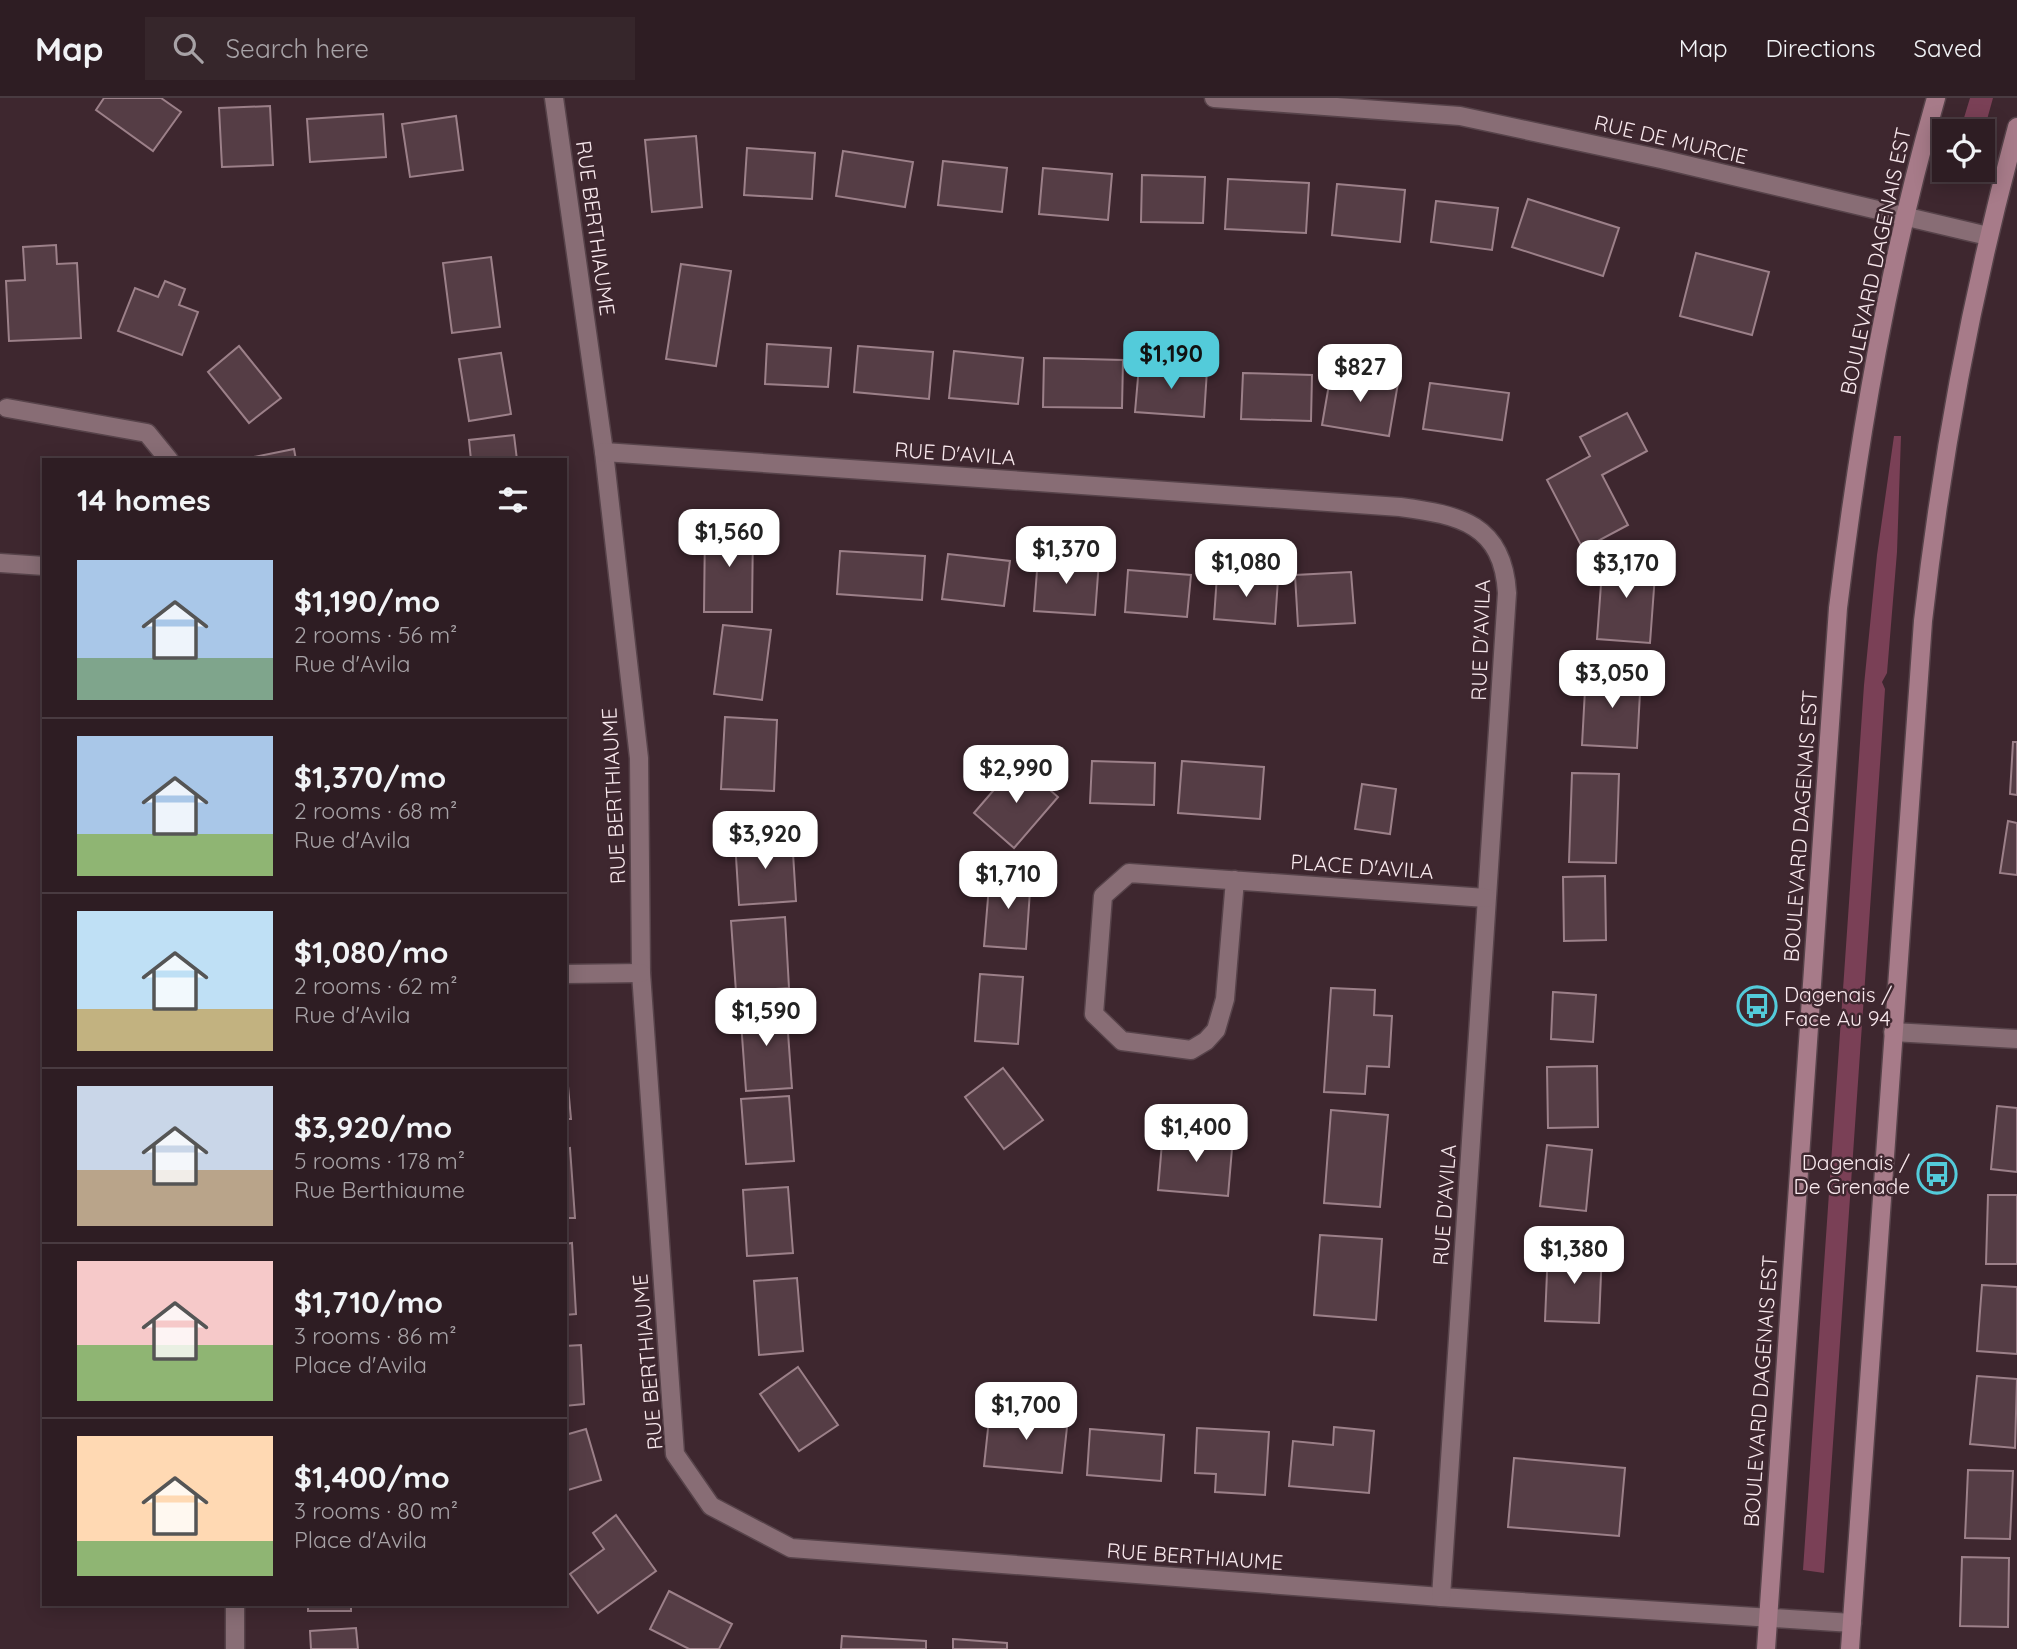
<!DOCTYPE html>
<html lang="en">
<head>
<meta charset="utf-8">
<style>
  body { margin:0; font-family:Quicksand,sans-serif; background:#36262b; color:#f1f3f6; height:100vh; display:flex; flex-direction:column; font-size:26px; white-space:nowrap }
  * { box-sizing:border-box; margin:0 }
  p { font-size:23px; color:#a7a2a6 }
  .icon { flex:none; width:38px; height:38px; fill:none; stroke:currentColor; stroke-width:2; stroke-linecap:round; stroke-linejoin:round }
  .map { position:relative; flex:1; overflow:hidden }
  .drawer { position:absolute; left:42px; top:360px; width:525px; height:1148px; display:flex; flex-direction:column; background:#2e1d23; border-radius:0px; box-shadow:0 4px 18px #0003,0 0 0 2px #493b41 }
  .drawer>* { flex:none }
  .controls { position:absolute; left:1932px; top:21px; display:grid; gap:14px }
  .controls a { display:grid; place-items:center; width:63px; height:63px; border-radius:0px; background:#2e1d23; box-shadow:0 4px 18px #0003,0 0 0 2px #493b41; font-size:35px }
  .price { position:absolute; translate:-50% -60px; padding:0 16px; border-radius:14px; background:#fff; color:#222; font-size:23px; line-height:46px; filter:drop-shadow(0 2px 4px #0008) }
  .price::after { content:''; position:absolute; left:50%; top:42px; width:21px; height:16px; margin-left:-10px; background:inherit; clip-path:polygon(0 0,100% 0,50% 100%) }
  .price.selected { background:#53cbda; color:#111 }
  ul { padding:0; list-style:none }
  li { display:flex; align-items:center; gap:21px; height:175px; padding:0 35px }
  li+li { border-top:2px solid #493b41 }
  li span { display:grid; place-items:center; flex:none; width:196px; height:140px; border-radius:0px; color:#555 }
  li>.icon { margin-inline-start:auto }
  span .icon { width:84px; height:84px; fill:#fffc; stroke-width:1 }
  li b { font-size:30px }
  h2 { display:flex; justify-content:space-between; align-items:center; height:84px; padding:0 35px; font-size:30px }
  header { display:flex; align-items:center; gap:42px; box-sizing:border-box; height:98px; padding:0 35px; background:#2e1d23; border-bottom:2px solid #493b41 }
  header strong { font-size:33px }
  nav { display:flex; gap:38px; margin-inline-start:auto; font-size:24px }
  .search { width:490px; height:63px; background:#36262b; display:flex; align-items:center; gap:18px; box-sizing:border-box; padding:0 24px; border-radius:0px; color:#a7a2a6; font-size:26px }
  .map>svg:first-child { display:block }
</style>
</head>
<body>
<header>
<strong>Map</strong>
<div class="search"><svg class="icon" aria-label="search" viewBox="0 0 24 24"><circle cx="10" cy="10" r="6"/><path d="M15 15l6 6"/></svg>Search here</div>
<nav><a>Map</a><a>Directions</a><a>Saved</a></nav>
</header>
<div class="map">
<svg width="2017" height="1551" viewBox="0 0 2017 1551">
  <rect width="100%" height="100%" fill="#3e272f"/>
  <g fill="#7a4056">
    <path d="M1970 0H1993L1983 36V33H1960Z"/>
    <path d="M1894 338H1901L1897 454 1887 575 1882 584 1885 591 1881 652 1824 1475 1803 1472 1864 587 1877 457Z"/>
  </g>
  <g fill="#553d45" stroke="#9c8089" stroke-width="2">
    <path d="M104 0H161L181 14 153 53 96 12Z"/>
    <path d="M270 8 273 67 222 69 219 10Z"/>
    <path d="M383 16 386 59 310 64 307 21Z"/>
    <path d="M456 18 463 72 410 79 402 26Z"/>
    <path d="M696 38 702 109 652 114 645 42Z"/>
    <path d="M747 50 815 55 812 101 744 97Z"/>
    <path d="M843 53 913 64 905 109 836 98Z"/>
    <path d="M943 63 1007 70 1002 114 938 107Z"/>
    <path d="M1043 70 1112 76 1108 122 1039 116Z"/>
    <path d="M1142 77 1205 79 1203 125 1141 124Z"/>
    <path d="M1228 81 1309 85 1306 135 1225 131Z"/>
    <path d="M1337 86 1405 92 1400 144 1332 137Z"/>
    <path d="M1528 101 1619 130 1603 178 1512 149Z"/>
    <path d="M1436 103 1498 110 1492 152 1431 144Z"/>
    <path d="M56 147 57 166 77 165 81 240 9 243 6 183 25 182 23 149Z"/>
    <path d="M1696 155 1769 174 1752 237 1680 218Z"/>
    <path d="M491 159 500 229 452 235 443 165Z"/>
    <path d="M681 166 731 173 716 268 666 261Z"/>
    <path d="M165 183 185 191 179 207 198 214 182 257 118 233 135 190 158 199Z"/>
    <path d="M767 246 831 250 828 289 765 286Z"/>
    <path d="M239 248 281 300 249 325 208 274Z"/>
    <path d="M858 248 933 254 929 301 854 294Z"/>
    <path d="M954 253 1023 260 1018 306 949 300Z"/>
    <path d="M501 255 511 316 469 323 459 261Z"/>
    <path d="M1044 260 1123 262 1122 310 1043 309Z"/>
    <path d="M1139 268 1207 272 1204 319 1135 314Z"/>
    <path d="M1243 275 1312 277 1311 323 1241 321Z"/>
    <path d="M1331 275 1398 285 1389 338 1322 327Z"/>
    <path d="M1430 285 1509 295 1502 342 1423 331Z"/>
    <path d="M1627 315 1647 353 1602 377 1628 427 1583 451 1547 382 1590 358 1580 339Z"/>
    <path d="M514 337 517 362H471L469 342Z"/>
    <path d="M294 351 296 362H249V360Z"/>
    <path d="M705 428H753L752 514H704Z"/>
    <path d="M840 453 925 458 922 502 837 496Z"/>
    <path d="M948 456 1010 463 1004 508 942 501Z"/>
    <path d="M1038 459 1099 463 1095 517 1034 513Z"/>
    <path d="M1603 459 1656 463 1650 545 1597 541Z"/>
    <path d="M1128 472 1191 477 1187 519 1125 514Z"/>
    <path d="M1351 474 1355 525 1298 528 1295 477Z"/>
    <path d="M1217 477 1278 481 1275 526 1214 521Z"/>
    <path d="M723 527 771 532 762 602 714 596Z"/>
    <path d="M1586 573 1641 576 1637 650 1582 647Z"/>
    <path d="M725 619 777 622 774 693 721 691Z"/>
    <path d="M2013 644H2017V697L2010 696Z"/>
    <path d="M1092 663 1155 665 1154 707 1090 705Z"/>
    <path d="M1182 663 1264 669 1260 721 1178 715Z"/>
    <path d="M1018 664 1058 699 1014 750 974 715Z"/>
    <path d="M1572 675 1619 676 1616 765 1569 764Z"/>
    <path d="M1362 686 1396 691 1390 736 1355 731Z"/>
    <path d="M2008 723 2017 725V777L2000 775Z"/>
    <path d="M792 739 796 803 739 807 735 743Z"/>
    <path d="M990 776 1031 778 1026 851 984 848Z"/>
    <path d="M1605 778 1606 842 1564 843 1563 779Z"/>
    <path d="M785 819 789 890 736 894 731 823Z"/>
    <path d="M980 876 1023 879 1018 946 975 943Z"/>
    <path d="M1331 890 1375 892 1374 917 1392 918 1389 969 1367 968 1365 996 1324 994Z"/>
    <path d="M1553 894 1596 897 1593 944 1551 941Z"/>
    <path d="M786 907 792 990 746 993 740 910Z"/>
    <path d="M565 955 571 1021H565Z"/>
    <path d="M1597 968 1598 1029 1548 1030 1547 969Z"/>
    <path d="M1003 970 1043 1022 1004 1051 965 999Z"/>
    <path d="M789 998 794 1063 746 1066 741 1001Z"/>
    <path d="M1997 1008 2017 1010V1074L1991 1071Z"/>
    <path d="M1331 1012 1388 1017 1380 1109 1324 1105Z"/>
    <path d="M1163 1033 1233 1039 1228 1098 1158 1092Z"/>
    <path d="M1547 1047 1592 1052 1586 1113 1540 1108Z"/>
    <path d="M570 1050 575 1120H565V1051Z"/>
    <path d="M788 1089 793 1155 747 1158 743 1092Z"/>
    <path d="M1988 1097H2017V1166H1986Z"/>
    <path d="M1320 1137 1382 1141 1376 1222 1314 1217Z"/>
    <path d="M572 1145 576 1216 565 1217V1146Z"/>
    <path d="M1548 1150 1602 1152 1599 1225 1545 1223Z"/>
    <path d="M797 1180 803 1253 759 1257 754 1183Z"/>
    <path d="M1982 1187 2017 1189V1256L1977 1253Z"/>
    <path d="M581 1247 584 1306 565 1308V1248Z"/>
    <path d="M798 1269 838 1327 799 1353 760 1296Z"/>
    <path d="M1977 1278 2017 1281 2015 1350 1970 1346Z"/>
    <path d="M990 1312 1068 1320 1062 1375 984 1368Z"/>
    <path d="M1334 1329 1374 1333 1369 1395 1289 1388 1293 1343 1333 1347Z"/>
    <path d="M1197 1330 1269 1334 1265 1397 1215 1394 1216 1376 1195 1375Z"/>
    <path d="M586 1331 601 1382 565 1393V1337Z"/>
    <path d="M1090 1331 1164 1337 1161 1383 1087 1377Z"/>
    <path d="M1514 1360 1625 1370 1619 1438 1508 1429Z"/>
    <path d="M1968 1372 2013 1373 2010 1441 1965 1440Z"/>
    <path d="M616 1417 656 1473 598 1515 570 1476 604 1451 593 1435Z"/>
    <path d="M1962 1459 2009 1460 2008 1529 1960 1528Z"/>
    <path d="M669 1493 732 1526 719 1551H689L650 1531Z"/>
    <rect x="308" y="1507" width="43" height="6"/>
    <path d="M356 1530 358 1551H311L310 1533Z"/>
    <path d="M842 1538 926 1543V1551H841Z"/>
    <path d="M953 1541 1007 1545V1551H953Z"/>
  </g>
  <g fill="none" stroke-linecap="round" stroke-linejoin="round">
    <g stroke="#57434a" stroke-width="21">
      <g id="street">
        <path d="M554 0 604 354 639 660 641 875 675 1356 711 1408 791 1450 1441 1499 1852 1525"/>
        <path d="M1214 0 1460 18 1661 61 1988 138"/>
        <path d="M7 310 147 335 169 362"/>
        <path d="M604 354 1400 409C1460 417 1503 426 1507 495L1441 1499"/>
        <path d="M0 465 44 468"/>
        <path d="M1235 782 1225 901 1216 932 1206 943 1191 952 1122 943 1094 916 1103 798 1129 775 1486 800"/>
        <path d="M565 876 641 875"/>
        <path d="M1893 934 2017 941"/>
        <path d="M235 1507V1551"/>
      </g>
    </g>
    <g stroke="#57434a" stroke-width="21">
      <g id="secondary">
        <path d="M1766 1551 1838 510C1859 338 1888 167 1936 0"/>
        <path d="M1850 1551 1923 523C1942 356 1972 192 2017 29"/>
      </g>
    </g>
    <use href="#street" stroke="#886d75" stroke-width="18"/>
    <use href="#secondary" stroke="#a77b89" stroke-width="18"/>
  </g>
  <defs>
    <g id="bus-ring" transform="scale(2.0125)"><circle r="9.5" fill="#3e272f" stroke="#53cbda" stroke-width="1.5"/><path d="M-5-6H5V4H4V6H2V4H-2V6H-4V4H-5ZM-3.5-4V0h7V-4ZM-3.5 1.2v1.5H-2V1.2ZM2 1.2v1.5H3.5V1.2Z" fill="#53cbda"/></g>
  </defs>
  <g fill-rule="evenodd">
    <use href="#bus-ring" x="1757" y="908"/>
    <use href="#bus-ring" x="1937" y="1076"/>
  </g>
  <g text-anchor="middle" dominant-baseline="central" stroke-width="5" stroke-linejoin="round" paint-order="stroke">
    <g font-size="21" fill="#f8e8ed" stroke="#3e272f">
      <text transform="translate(1671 41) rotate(13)">RUE DE MURCIE</text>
      <text transform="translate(596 130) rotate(82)">RUE BERTHIAUME</text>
      <text transform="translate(1875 163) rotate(-78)">BOULEVARD DAGENAIS EST</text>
      <text transform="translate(955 355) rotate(4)">RUE D'AVILA</text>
      <text transform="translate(1480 542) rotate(-88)">RUE D'AVILA</text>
      <text transform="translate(613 698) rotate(-93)">RUE BERTHIAUME</text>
      <text transform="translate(1800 728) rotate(-86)">BOULEVARD DAGENAIS EST</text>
      <text transform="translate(1362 768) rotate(4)">PLACE D'AVILA</text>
      <text transform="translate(1444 1107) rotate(-86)">RUE D'AVILA</text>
      <text transform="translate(647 1264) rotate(-95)">RUE BERTHIAUME</text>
      <text transform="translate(1760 1293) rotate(-86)">BOULEVARD DAGENAIS EST</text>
      <text transform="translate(1195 1458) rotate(4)">RUE BERTHIAUME</text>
    </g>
    <g font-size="21" fill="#f8e8ed" stroke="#3e272f" text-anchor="start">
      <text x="1784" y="896">Dagenais /<tspan x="1784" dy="24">Face Au 94</tspan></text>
      <text x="1910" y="1064" text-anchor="end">Dagenais /<tspan x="1910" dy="24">De Grenade</tspan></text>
    </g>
  </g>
</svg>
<div class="controls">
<a><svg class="icon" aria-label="locate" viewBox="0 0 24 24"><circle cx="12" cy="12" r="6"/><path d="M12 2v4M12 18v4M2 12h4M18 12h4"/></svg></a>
</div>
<b class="price selected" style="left:1171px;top:293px">$1,190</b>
<b class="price" style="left:1360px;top:306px">$827</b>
<b class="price" style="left:729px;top:471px">$1,560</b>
<b class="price" style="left:1066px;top:488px">$1,370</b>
<b class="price" style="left:1246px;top:501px">$1,080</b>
<b class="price" style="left:1626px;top:502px">$3,170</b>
<b class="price" style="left:1612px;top:612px">$3,050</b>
<b class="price" style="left:1016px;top:707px">$2,990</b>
<b class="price" style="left:765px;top:773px">$3,920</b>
<b class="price" style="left:1008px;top:813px">$1,710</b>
<b class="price" style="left:766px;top:950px">$1,590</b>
<b class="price" style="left:1196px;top:1066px">$1,400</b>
<b class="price" style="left:1574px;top:1188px">$1,380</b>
<b class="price" style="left:1026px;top:1344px">$1,700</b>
<section class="drawer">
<h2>14 homes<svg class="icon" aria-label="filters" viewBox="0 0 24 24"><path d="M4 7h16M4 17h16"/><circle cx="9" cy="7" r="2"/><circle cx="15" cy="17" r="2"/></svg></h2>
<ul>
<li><span style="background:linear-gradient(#a9c7e8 70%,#7fa58c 0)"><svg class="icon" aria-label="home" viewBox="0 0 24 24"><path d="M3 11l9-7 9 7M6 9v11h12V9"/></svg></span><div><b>$1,190/mo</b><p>2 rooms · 56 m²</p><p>Rue d'Avila</p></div></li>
<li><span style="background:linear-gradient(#a9c7e8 70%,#8fb573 0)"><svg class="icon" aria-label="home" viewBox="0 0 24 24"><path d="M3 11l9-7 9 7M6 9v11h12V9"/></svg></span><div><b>$1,370/mo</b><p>2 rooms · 68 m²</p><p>Rue d'Avila</p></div></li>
<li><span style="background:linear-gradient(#bfe0f5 70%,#c2b280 0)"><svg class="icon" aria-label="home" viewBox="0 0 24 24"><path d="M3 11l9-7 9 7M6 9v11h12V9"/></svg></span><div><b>$1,080/mo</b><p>2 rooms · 62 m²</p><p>Rue d'Avila</p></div></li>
<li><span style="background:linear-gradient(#c9d6e8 60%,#b9a48a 0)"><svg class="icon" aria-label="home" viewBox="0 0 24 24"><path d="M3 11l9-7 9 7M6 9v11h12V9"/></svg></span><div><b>$3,920/mo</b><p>5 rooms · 178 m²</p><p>Rue Berthiaume</p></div></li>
<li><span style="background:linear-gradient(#f6c9c9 60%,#8fb573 0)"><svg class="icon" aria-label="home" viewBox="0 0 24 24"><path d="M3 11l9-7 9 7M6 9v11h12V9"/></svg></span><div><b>$1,710/mo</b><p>3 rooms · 86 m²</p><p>Place d'Avila</p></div></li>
<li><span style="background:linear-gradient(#ffd9b3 75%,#8fb573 0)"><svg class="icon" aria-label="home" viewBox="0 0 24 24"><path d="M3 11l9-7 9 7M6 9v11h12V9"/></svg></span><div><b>$1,400/mo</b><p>3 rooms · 80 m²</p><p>Place d'Avila</p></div></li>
</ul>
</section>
</div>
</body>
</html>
